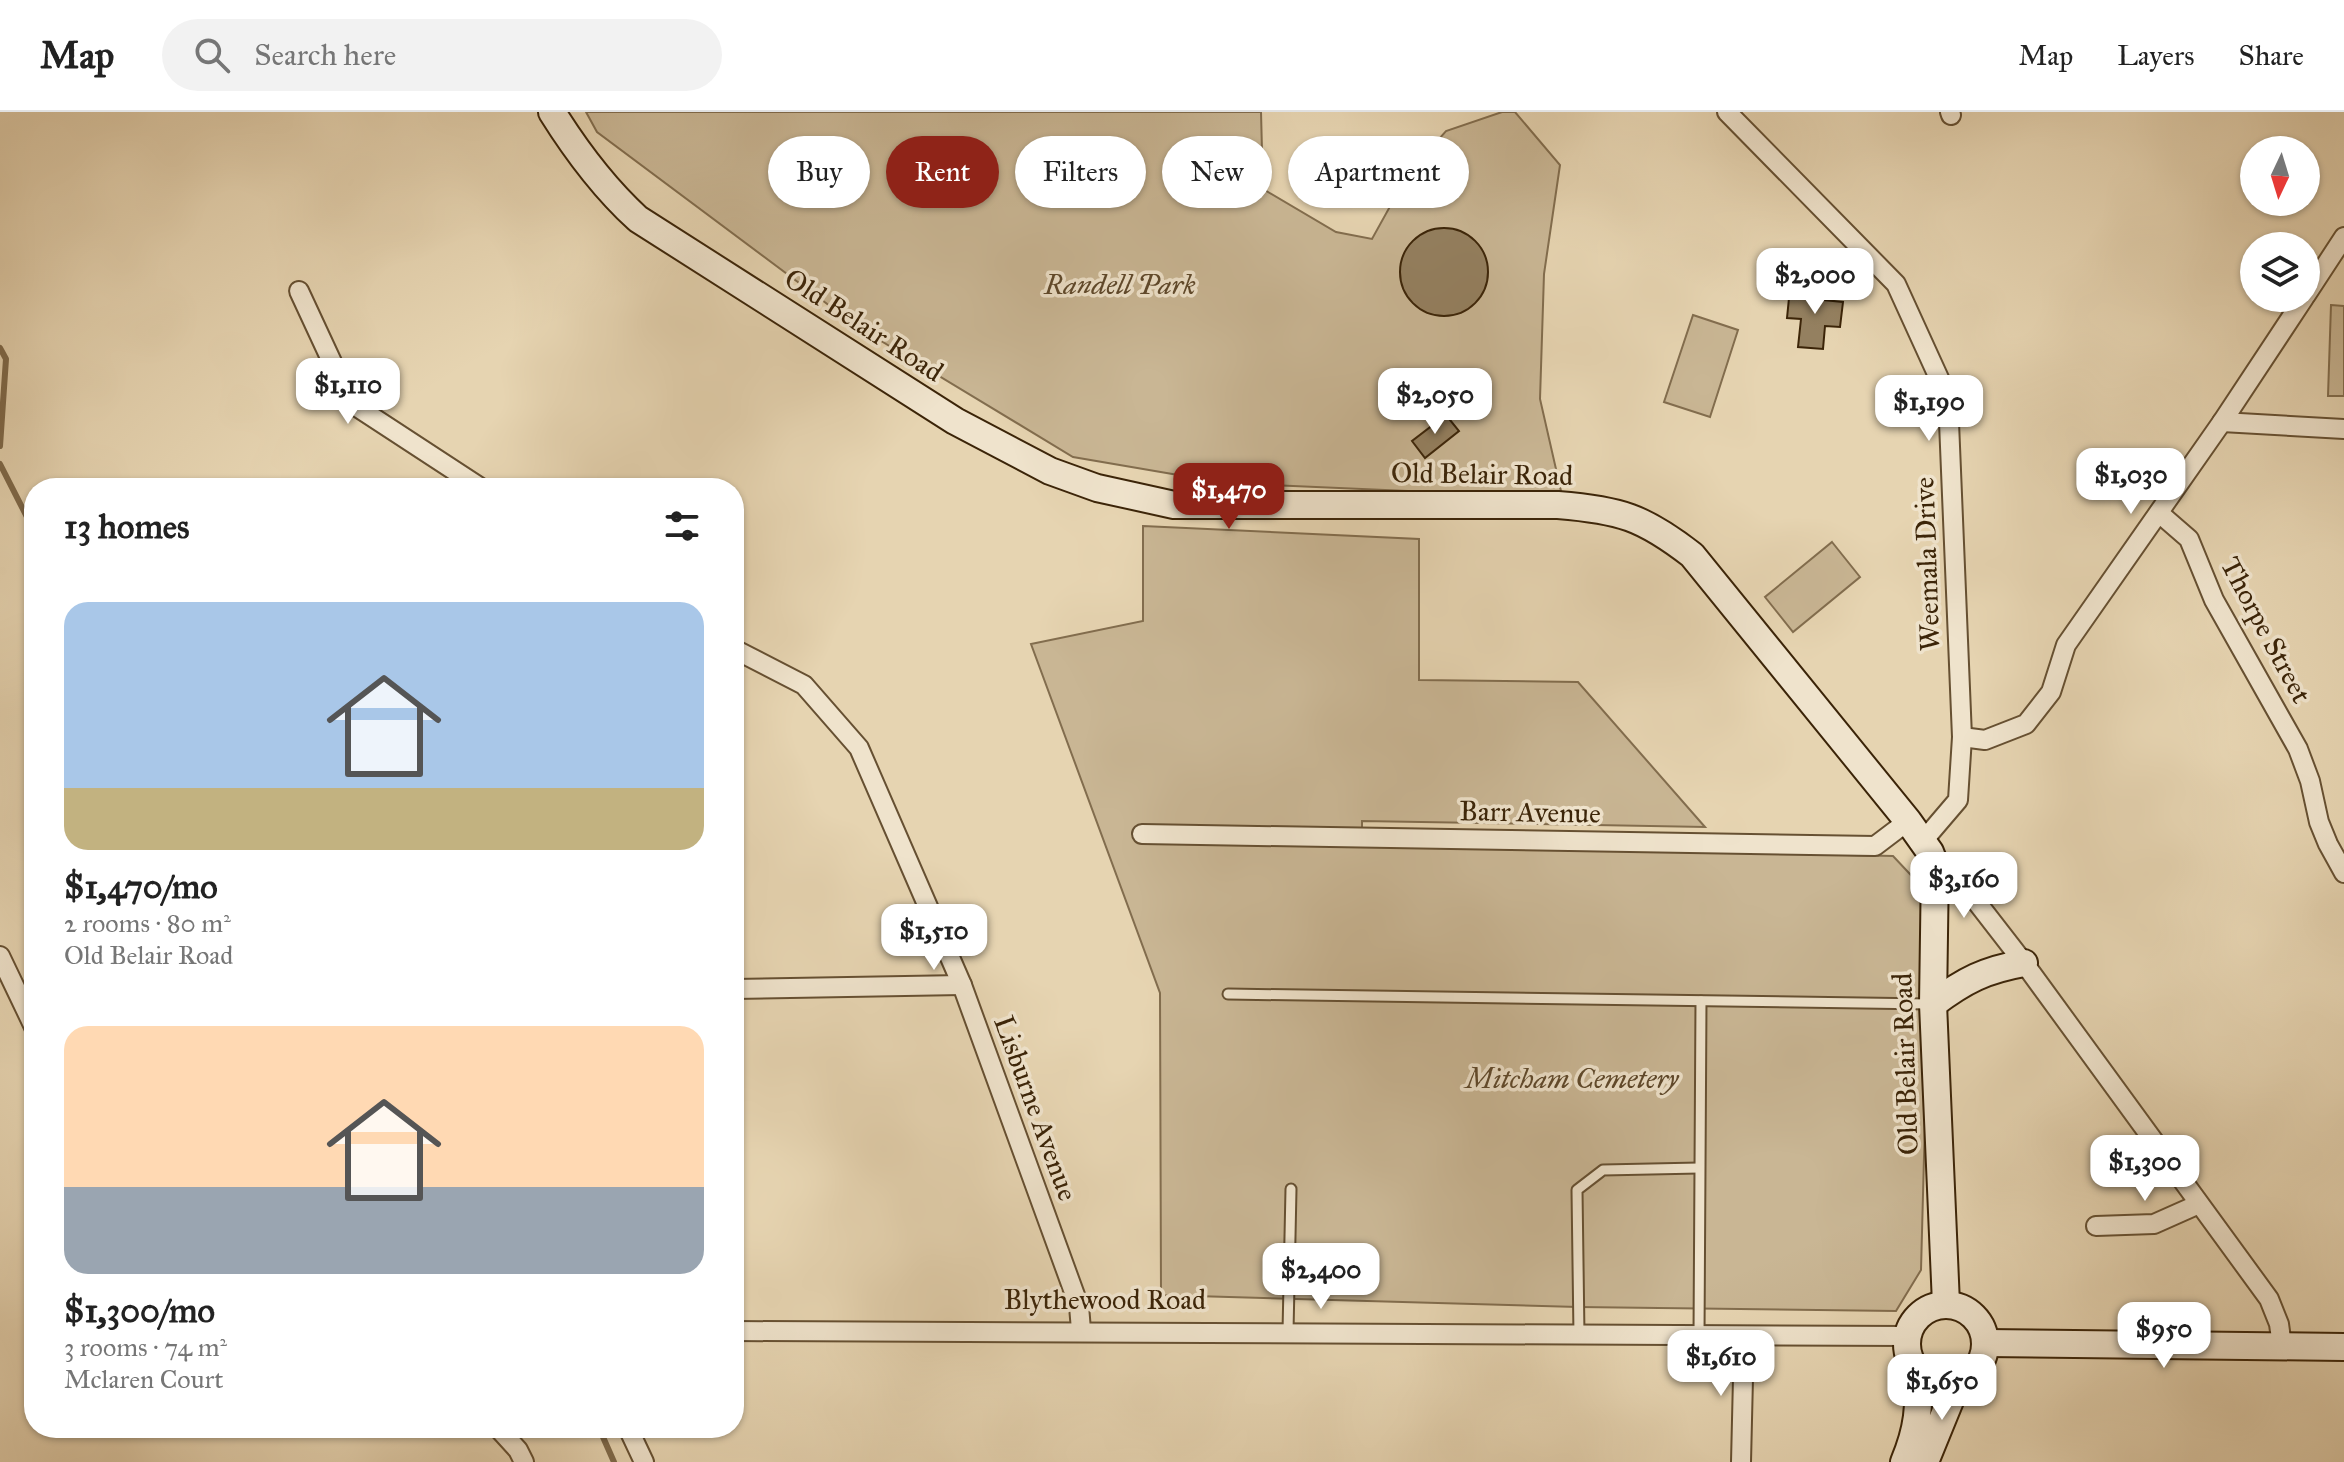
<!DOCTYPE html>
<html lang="en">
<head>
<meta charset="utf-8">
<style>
  body { margin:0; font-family:"IM FELL Great Primer",serif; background:#f2f2f2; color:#222; height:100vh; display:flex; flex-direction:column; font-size:30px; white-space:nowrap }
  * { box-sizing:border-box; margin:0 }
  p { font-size:26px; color:#767676 }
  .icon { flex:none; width:44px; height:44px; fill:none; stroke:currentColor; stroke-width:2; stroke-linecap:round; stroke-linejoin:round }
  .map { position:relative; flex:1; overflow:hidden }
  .sheet { position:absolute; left:24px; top:366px; width:720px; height:960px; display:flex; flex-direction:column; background:#fff; border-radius:32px; box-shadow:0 2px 6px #0004 }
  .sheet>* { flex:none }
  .banner { position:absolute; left:768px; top:24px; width:760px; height:72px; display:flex; gap:16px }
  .needle { width:52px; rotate:184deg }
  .tools { position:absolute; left:2240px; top:24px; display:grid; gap:16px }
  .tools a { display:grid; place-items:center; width:80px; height:80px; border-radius:50%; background:#fff; box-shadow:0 2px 6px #0004; font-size:40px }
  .price { position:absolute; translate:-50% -68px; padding:0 18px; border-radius:16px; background:#fff; color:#222; font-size:26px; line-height:52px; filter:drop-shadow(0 2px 4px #0008) }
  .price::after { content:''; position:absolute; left:50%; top:48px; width:24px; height:18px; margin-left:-12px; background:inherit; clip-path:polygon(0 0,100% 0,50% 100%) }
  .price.selected { background:#8f2418; color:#fff }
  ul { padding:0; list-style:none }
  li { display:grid; align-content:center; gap:16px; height:424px; padding:0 40px }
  li span { display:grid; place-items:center; height:248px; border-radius:24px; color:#555 }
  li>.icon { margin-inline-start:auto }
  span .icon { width:144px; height:144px; fill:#fffc; stroke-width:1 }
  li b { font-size:34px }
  h2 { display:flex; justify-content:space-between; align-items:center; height:96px; padding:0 40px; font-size:34px }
  .tag { padding:0 28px; border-radius:36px; background:#fff; box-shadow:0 2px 6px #0004; font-size:28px; line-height:72px }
  .tag.selected { background:#8f2418; color:#fff }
  header { display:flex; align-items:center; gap:48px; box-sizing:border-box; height:112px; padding:0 40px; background:#fff; border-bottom:2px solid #e0e0e0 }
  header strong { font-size:38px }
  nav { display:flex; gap:44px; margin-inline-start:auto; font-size:28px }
  .search { width:560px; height:72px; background:#f2f2f2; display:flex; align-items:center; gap:20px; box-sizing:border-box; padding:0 28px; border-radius:44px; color:#767676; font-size:30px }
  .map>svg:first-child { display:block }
</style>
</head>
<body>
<header>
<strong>Map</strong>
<div class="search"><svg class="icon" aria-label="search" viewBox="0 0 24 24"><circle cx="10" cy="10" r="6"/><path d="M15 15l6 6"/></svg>Search here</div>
<nav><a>Map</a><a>Layers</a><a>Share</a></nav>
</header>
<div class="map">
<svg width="2344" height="1350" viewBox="0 0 2344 1350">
  <rect width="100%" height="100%" fill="#e6d4b1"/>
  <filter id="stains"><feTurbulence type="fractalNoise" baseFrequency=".0025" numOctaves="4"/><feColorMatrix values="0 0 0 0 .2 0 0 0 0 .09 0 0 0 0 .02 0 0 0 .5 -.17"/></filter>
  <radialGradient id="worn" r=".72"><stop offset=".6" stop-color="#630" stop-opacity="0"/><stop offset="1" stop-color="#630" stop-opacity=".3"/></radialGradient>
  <g fill="#c9b694" stroke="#826d4e" stroke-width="2">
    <path d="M586 0H1261L1263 77 1336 120 1372 127 1408 62 1446 19 1502 0H1515L1560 53 1544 162 1540 287 1561 379 1431 380 1225 371 1073 345 858 215 597 20Z"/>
    <path d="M2331 193 2344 194V284H2328Z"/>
    <path d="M1693 203 1738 218 1710 305 1664 290Z"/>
    <path d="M1143 414 1419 427V568L1578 570 1705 715 1362 709V733L1893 744 1924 777 1928 894 1921 1158 1896 1199 1578 1195 1161 1183 1160 881 1031 532 1143 509Z"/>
    <path d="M1832 430 1860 465 1793 520 1765 485Z"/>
  </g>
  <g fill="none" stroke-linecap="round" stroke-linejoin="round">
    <g stroke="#7f6a4b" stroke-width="6">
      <path d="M0 236 6 247 0 334"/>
      <path d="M0 352 29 409 34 437"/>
      <path d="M599 1316 614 1350"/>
    </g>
  </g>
  <g fill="#948060" stroke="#3b2408" stroke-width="2">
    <circle cx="1444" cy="160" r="44"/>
    <path d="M1805 172 1826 174 1824 188 1843 190 1840 215 1825 214 1823 237 1798 235 1801 207 1787 206 1789 186 1803 187Z"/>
    <path d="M1446 303 1459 319 1425 346 1412 329Z"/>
  </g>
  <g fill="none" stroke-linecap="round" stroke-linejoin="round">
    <g stroke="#665032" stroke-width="13">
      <g id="lane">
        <path d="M1228 882 1930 892"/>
        <path d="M1288 1220 1291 1077"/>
        <path d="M1579 1223 1577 1078 1603 1058 1699 1056"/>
        <path d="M1699 1223 1701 889"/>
      </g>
    </g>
    <g stroke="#665032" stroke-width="22">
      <g id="street">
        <path d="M1727 0 1896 172 1948 286 1962 625 1958 688 1923 729"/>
        <path d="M1950 0 1951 3"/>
        <path d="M299 179 351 291 481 376"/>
        <path d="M2306 183 2344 125"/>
        <path d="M2222 310 2344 317"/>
        <path d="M2159 401 2189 427 2214 488 2298 637 2310 669 2319 710 2328 732 2344 761"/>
        <path d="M734 537 804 573 859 636 962 873 1079 1194 1081 1218"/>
        <path d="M1962 625 1985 628 2026 612 2051 580 2066 533 2222 310 2304 186"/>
        <path d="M1142 722 1875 734 1908 709"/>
        <path d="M1932 742 1955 762 2024 851 2269 1187 2279 1212 2282 1234"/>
        <path d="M0 844 34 915"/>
        <path d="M734 877 962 873"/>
        <path d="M2096 1114 2154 1112 2199 1092"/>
        <path d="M734 1219 1907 1224"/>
        <path d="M498 1316 518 1338 524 1350"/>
        <path d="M628 1316 644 1350"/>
        <path d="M1741 1350 1744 1224"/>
      </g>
    </g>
    <g stroke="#3b2408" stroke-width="30">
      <g id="secondary">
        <path d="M552 0C577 40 603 75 638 107L955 309 1050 359 1097 376 1174 393H1558C1620 398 1643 405 1692 443L1908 709 1930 740 1935 753 1933 892 1946 1192"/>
        <path d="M1933 892C1965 868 1985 858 2024 851"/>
        <circle cx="1946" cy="1232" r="39"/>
        <path d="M1985 1231 2344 1235"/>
        <path d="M1904 1350C1918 1317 1920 1294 1917 1259"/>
        <path d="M1925 1350 1958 1269"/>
      </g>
    </g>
    <use href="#lane" stroke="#efe3cc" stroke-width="9"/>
    <use href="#street" stroke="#efe3cc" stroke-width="18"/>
    <use href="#secondary" stroke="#efe3cc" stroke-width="26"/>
  </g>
  <g text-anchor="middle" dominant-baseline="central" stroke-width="7" stroke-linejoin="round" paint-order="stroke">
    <g font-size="28" font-style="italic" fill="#5e482b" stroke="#efe3cc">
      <text x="1120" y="172">Randell Park</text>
      <text x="1572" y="966">Mitcham Cemetery</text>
    </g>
    <g font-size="28" fill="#3b2408" stroke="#efe3cc">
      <text transform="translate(864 213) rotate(33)">Old Belair Road</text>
      <text transform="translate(1482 362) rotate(1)">Old Belair Road</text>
      <text transform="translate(1927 452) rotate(-92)">Weemala Drive</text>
      <text transform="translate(2266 518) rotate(62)">Thorpe Street</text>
      <text transform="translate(1530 700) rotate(1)">Barr Avenue</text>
      <text transform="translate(1905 952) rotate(-92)">Old Belair Road</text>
      <text transform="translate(1036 996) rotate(70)">Lisburne Avenue</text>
      <text x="1105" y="1187">Blythewood Road</text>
    </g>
  </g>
  <rect width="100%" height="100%" filter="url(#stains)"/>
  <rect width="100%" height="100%" fill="url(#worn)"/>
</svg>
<div class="tools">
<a><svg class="needle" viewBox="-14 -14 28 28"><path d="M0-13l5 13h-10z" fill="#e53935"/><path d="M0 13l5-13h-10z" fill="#767676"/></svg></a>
<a><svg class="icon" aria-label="layers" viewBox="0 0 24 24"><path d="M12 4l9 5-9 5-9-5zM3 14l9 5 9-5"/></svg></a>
</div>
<b class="price" style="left:1815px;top:204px">$2,000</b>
<b class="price" style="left:348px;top:314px">$1,110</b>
<b class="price" style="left:1435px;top:324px">$2,050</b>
<b class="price" style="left:1929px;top:331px">$1,190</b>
<b class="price" style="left:2131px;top:404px">$1,030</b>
<b class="price selected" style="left:1229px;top:419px">$1,470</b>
<b class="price" style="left:1964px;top:808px">$3,160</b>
<b class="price" style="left:934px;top:860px">$1,510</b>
<b class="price" style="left:2145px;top:1091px">$1,300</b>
<b class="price" style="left:1321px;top:1199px">$2,400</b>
<b class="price" style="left:2164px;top:1258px">$950</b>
<b class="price" style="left:1721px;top:1286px">$1,610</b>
<b class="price" style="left:1942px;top:1310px">$1,650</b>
<div class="banner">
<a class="tag">Buy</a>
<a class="tag selected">Rent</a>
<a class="tag">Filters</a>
<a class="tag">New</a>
<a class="tag">Apartment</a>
</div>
<section class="sheet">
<h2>13 homes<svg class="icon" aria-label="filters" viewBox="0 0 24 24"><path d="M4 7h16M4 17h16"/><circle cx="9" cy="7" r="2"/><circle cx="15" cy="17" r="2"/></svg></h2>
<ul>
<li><span style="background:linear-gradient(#a9c7e8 75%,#c2b280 0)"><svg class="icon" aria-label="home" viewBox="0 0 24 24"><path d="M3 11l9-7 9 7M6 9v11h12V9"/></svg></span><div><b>$1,470/mo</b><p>2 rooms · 80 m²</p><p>Old Belair Road</p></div></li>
<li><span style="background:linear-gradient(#ffd9b3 65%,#9aa5b1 0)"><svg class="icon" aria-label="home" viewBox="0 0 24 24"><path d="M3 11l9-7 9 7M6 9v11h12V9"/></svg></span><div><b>$1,300/mo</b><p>3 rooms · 74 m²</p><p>Mclaren Court</p></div></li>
</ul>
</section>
</div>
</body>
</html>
